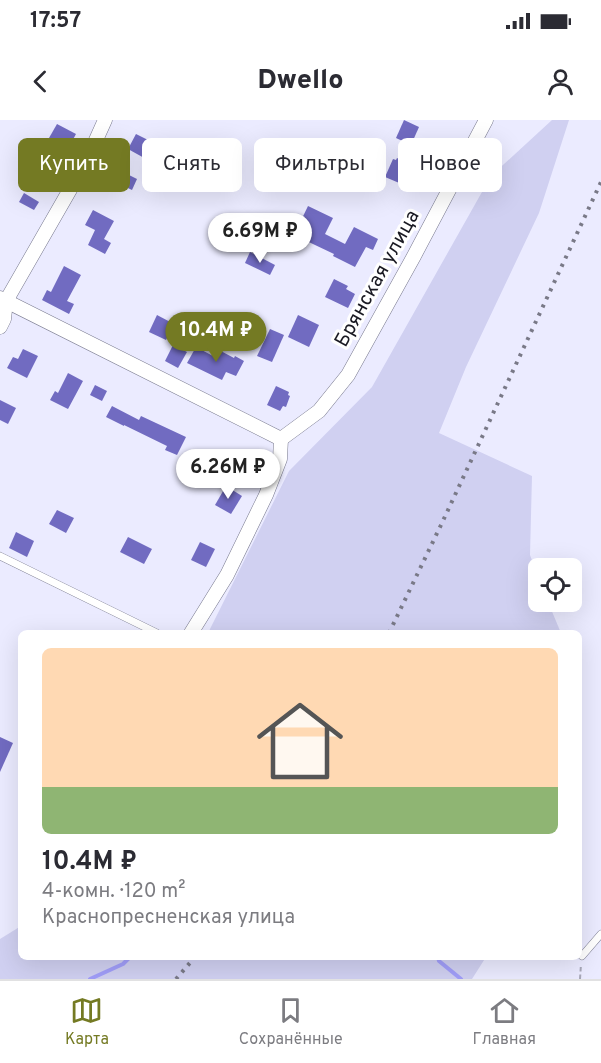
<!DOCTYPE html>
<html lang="ru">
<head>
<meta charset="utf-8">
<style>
  body { margin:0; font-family:Overpass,sans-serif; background:#f2f2f3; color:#2b2b33; height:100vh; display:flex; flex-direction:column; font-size:22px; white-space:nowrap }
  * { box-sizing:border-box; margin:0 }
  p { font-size:20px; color:#7c7c81 }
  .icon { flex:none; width:33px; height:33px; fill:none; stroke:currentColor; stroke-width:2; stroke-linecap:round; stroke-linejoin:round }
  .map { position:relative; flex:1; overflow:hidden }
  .side { position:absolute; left:18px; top:510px; width:564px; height:330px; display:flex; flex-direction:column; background:#fff; border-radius:9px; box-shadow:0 6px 24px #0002 }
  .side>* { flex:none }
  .hud { position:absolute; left:18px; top:18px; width:566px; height:54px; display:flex; gap:12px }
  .buttons { position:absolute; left:528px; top:438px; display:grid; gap:12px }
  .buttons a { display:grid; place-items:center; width:54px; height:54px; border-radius:9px; background:#fff; box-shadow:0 6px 24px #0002; font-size:30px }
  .price { position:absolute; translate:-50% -51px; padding:0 14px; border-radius:21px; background:#fff; color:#222; font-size:20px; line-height:39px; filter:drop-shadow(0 2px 3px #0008) }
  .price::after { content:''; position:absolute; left:50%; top:36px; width:18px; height:14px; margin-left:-9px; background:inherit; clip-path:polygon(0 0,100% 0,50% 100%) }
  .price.on { background:#747a23; color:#fff }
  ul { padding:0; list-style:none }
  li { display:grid; align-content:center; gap:12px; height:318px; padding:0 24px }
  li+li { border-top:2px solid #e1e1e2 }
  li span { display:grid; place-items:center; height:186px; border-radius:9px; color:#555 }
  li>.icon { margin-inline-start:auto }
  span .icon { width:108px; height:108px; fill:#fffc; stroke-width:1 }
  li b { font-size:26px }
  .chip { padding:0 21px; border-radius:9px; background:#fff; box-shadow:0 6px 24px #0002; font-size:21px; line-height:54px }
  .chip.on { background:#747a23; color:#fff }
  .status { display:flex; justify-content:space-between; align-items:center; height:42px; padding:0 30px; background:#fff; direction:ltr }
  .status svg { height:16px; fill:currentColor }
  header { display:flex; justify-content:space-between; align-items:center; height:78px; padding:0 24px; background:#fff; font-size:27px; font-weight:800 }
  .menu { display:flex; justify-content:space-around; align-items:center; height:84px; border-top:2px solid #e1e1e2; background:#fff; font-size:16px; color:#7c7c81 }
  .menu a { display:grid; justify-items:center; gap:3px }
  .menu .on { color:#747a23 }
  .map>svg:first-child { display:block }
</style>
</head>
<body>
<div class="status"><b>17:57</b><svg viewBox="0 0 49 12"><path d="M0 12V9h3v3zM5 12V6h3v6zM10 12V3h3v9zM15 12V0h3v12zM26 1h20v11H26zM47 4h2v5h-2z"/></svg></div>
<header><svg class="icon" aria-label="back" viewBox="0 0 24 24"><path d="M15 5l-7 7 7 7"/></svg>Dwello<svg class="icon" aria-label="person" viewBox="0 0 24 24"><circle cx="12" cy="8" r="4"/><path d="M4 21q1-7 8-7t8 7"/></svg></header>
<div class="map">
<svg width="601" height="859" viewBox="0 0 601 859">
  <rect width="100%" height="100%" fill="#ebebff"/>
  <g fill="#d0d0f1">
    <path d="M552 0H569L539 93 466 247 439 313 532 356 530 435 538 457V482H548L561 513H208L289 351 372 267 491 56Z"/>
    <path d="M21 806V837H486L472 859H0V819Z"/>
  </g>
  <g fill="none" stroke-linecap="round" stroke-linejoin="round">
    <g stroke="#a19ef9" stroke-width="4">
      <path d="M438 837 439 841 461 859"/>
      <path d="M90 859 123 844 130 837"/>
    </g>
  </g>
  <g fill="#716bc1">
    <path d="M404 0 419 7 411 25 396 18Z"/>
    <path d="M57 4 76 14 64 36 45 25Z"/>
    <path d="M136 14 154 23 146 39 128 29Z"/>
    <path d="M397 38 413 46 404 65 385 57 393 39 396 40Z"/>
    <path d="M199 50 212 57 205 70 192 63Z"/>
    <path d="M121 51 137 59 132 70 115 62Z"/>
    <path d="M24 73 39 82 34 90 19 82Z"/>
    <path d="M308 86 333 98 325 114 345 124 354 107 378 119 373 130 366 127 355 147 333 136 334 134 294 115Z"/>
    <path d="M93 90 114 101 104 119 111 123 105 134 88 125 95 110 85 105Z"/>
    <path d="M250 132 275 145 270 155 245 143Z"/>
    <path d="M64 146 81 155 67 181 74 184 69 194 42 180 47 170 51 172Z"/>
    <path d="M334 159 348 166 346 169 355 174 348 188 325 177Z"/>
    <path d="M157 195 174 204 166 220 149 212Z"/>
    <path d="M298 195 319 205 309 227 288 217Z"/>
    <path d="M270 209 284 215 272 242 257 236Z"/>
    <path d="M173 225 187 232 178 248 165 241Z"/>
    <path d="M196 227 213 236 217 229 234 238 235 236 244 241 236 256 226 252 222 260 187 243Z"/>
    <path d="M23 229 38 236 27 258 7 248 13 237 18 239Z"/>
    <path d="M68 253 83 261 68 289 50 280 55 271 58 273Z"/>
    <path d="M95 265 107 271 102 281 90 275Z"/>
    <path d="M276 266 289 272 288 275 290 276 286 287 283 286 280 291 267 285Z"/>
    <path d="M0 280 16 288 8 304 0 300Z"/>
    <path d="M112 286 139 300 141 296 186 317 177 335 165 330 167 326 124 305V306L106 297Z"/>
    <path d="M226 366 242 376 231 394 215 385Z"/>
    <path d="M57 390 74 398 66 413 49 404Z"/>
    <path d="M16 412 34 421 27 437 9 428Z"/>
    <path d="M128 417 152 429 144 444 120 432Z"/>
    <path d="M200 422 215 429 206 447 191 440Z"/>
    <path d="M0 617 13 623 0 652Z"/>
  </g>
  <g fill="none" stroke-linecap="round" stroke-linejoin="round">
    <g stroke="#77788d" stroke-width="8">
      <g id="lane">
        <path d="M0 436 157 513"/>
        <path d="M582 836 601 814"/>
      </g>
    </g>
    <g stroke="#77788d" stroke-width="15">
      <g id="street">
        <path d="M0 178 281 319"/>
        <path d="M0 207 4 199 6 181 87 40 105 0"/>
        <path d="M281 319 319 291 348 255 414 136 486 0"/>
        <path d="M191 513 227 455 266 375 280 339 281 319"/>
      </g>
    </g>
    <path stroke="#a7a7b8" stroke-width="2" stroke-dasharray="4.5 3" stroke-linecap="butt" d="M580 859 581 844"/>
    <use href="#lane" stroke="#fff" stroke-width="7"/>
    <use href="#street" stroke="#fff" stroke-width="14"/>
    <g stroke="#797987" stroke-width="4" stroke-dasharray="3 6" stroke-linecap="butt">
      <path d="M389 513 441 405 601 62"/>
      <path d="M176 859 195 837"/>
    </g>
  </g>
  <g text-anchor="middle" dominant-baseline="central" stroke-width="6" stroke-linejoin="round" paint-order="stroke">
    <g font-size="20" fill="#1a1a23" stroke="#fff">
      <text transform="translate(378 159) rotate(-61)">Брянская улица</text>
    </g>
  </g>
</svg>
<div class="buttons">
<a><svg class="icon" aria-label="locate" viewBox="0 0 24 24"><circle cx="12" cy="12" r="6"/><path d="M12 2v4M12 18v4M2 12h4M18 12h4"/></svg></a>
</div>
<b class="price" style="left:260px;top:144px">6.69M ₽</b>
<b class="price on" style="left:216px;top:243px">10.4M ₽</b>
<b class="price" style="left:228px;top:380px">6.26M ₽</b>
<div class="hud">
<a class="chip on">Купить</a>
<a class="chip">Снять</a>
<a class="chip">Фильтры</a>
<a class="chip">Новое</a>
</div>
<section class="side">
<ul>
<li><span style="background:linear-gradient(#ffd9b3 75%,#8fb573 0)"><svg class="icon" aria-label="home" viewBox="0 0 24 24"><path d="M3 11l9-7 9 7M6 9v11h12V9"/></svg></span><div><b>10.4M ₽</b><p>4-комн. · 120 m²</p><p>Краснопресненская улица</p></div></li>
</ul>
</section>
</div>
<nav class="menu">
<a class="on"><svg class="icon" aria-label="map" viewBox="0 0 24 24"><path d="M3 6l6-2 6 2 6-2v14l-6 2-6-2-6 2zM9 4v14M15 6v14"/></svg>Карта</a>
<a><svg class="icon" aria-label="saved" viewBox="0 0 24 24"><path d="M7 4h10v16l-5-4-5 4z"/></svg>Сохранённые</a>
<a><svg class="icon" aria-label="home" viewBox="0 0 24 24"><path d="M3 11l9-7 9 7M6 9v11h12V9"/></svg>Главная</a>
</nav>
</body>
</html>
